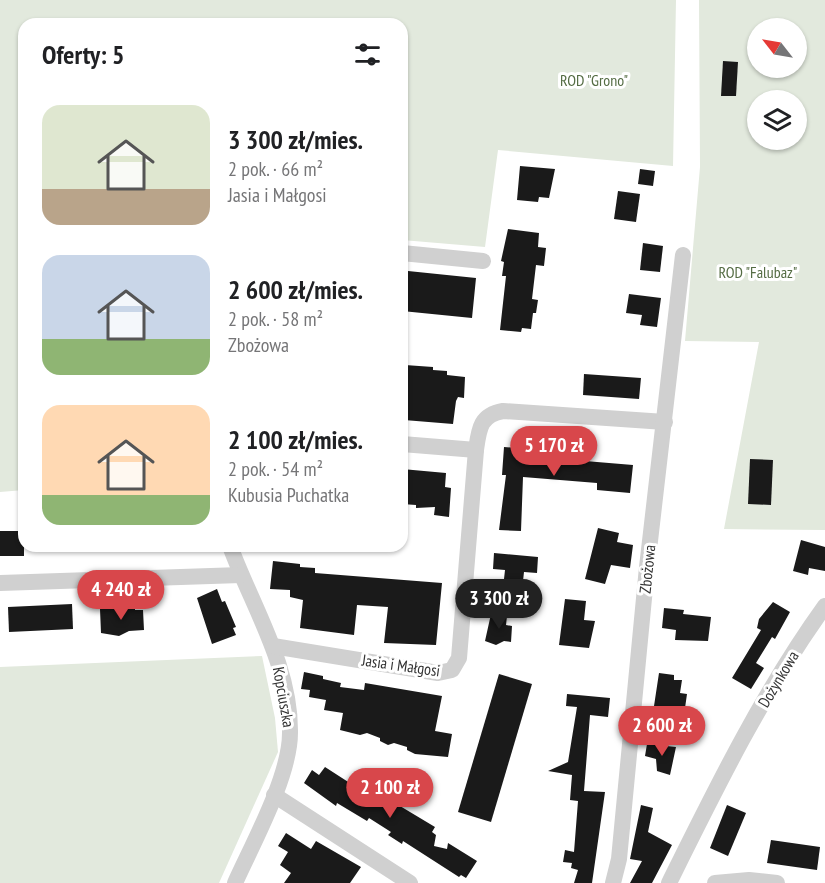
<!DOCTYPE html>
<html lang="pl">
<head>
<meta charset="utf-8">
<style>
  body { margin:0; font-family:"PT Sans Narrow",sans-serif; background:#f6f6f6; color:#202124; height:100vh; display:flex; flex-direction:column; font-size:22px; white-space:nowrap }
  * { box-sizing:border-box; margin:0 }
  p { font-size:20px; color:#757577 }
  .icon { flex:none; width:33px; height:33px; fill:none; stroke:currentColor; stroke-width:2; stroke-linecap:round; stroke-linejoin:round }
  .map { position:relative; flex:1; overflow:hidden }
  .drawer { position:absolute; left:18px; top:18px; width:390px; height:534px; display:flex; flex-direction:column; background:#fff; border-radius:18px; box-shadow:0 2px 4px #0004 }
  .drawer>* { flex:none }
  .needle { width:39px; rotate:301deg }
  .fabs { position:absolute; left:747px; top:18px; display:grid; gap:12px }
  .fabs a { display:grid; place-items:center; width:60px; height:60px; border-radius:50%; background:#fff; box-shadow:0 2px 4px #0004; font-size:30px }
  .price { position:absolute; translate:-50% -51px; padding:0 14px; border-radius:21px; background:#d8474b; color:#fff; font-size:20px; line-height:39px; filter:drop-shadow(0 2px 3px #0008) }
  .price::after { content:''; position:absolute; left:50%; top:36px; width:18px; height:14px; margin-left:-9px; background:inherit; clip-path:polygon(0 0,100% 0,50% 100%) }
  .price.current { background:#222; color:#fff }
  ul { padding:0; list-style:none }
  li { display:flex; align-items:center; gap:18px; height:150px; padding:0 24px }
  li span { display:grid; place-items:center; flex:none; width:168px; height:120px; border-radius:18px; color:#555 }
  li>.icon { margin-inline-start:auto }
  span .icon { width:72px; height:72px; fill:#fffc; stroke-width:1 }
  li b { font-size:26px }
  h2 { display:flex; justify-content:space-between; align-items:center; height:72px; padding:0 24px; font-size:26px }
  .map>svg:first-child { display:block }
</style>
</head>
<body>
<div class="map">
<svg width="825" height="883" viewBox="0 0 825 883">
  <rect width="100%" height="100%" fill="#fff"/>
  <g fill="#e2e9dd" fill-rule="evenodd">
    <path d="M0 0H676L673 166 498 150 485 247 402 240V24H24V490L0 492Z"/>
    <path d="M699 0H825V530L724 529 759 342 685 341 700 167ZM758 28H796V68H758ZM758 100H796V140H758Z"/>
    <path d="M262 656 275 718 278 752 219 883H0V667Z"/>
  </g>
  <g fill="#1a1a1a">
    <path d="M723 61 738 62 736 96H721Z"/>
    <path d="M520 166 555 169 549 198 539 197 538 202 517 200Z"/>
    <path d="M640 169 655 171 653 186 638 184Z"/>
    <path d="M618 191 640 194 636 222 614 219Z"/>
    <path d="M508 229 539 233 538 247 546 248 544 266 536 265 532 299 538 300 536 313H533L531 329 522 328 521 332 500 330 506 276H502L504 262 501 261Z"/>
    <path d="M643 243 663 246 660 272 640 270Z"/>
    <path d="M408 271 476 278 472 318 402 311V278L407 279Z"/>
    <path d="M629 294 661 298 657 327 640 325 642 315 626 313Z"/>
    <path d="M405 365 433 367V370L447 371V375L465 377 464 398 458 397 456 401 453 424 404 420 406 395H402V367Z"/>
    <path d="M584 374 641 378 639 399 583 395Z"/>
    <path d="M504 447 585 454V461L633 465 630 493 597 490V483L523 477 521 531 499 530 506 475H502Z"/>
    <path d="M750 459 773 460 771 505 748 504Z"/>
    <path d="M402 469 446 473 445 487 451 488 449 517 434 515 435 507 416 508V505L402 504Z"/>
    <path d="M598 528 619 533 617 542 633 545 630 568 611 565 605 584 585 579Z"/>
    <rect x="0" y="531" width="24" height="25"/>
    <path d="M801 540 825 547V571L809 568 808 575 793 571Z"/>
    <path d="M494 553 538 557 537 573 524 572 521 599 502 597 505 570 493 569Z"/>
    <path d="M273 561 300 564V567L315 568V573L442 583 436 645 384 643 388 607 357 605 354 635 300 628 303 600 290 597V590L270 589Z"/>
    <path d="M217 589 222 602 225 601 236 627 233 628 236 635 212 644 197 598Z"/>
    <path d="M565 599 586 601 584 620 595 621 589 648 559 645Z"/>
    <path d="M773 602 790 612 775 639 772 637 756 663 764 668 751 689 732 678 761 630 757 628 759 619Z"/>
    <path d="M72 604 73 629 9 632 8 607Z"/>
    <path d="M135 608V610H143L144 630 129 631 119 636 101 633 100 609Z"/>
    <path d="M664 608 684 610 683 614 711 617 708 641 675 640 676 630 662 628Z"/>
    <path d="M491 614 507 616 506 625 512 626 511 642 504 641 496 645 485 641Z"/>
    <path d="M304 672 323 676V679L341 683 340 687 364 690 365 683 442 696 435 731 452 734 448 757 415 754 407 750V747L394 743 388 745 380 741V738L367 733 360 735 340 730 343 713 324 710 326 700 309 697 310 690 301 689Z"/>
    <path d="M659 673 674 675V680H682L680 693 687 694 685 708 654 706Z"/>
    <path d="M499 674 532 684 491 822 458 812Z"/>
    <path d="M567 694 610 698 608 717 590 715 584 791 605 792 592 883H574L578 870 571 868 572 863 563 862 565 850 574 852 578 801 570 800 572 775 548 771 568 762 577 707 566 706Z"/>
    <path d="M647 744 676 747 670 775 657 771 656 759 645 756Z"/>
    <path d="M325 767 356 787 360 782 435 827 432 832 436 835 434 846 447 849 448 843 477 861 466 878 461 875 459 877 403 841 402 844 388 835 391 832 369 818 367 821 337 803 336 806 304 783 312 770 319 775Z"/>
    <path d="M641 805 653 808 648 832 672 845 652 883H630L642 861 630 859Z"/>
    <path d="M727 805 746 813 728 856 710 848Z"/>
    <path d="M286 833 311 849 316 841 361 867 350 883H284L291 873 280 865 288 852 278 846Z"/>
    <path d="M771 840 820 847 817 870 767 863Z"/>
  </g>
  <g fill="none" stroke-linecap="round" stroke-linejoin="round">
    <g stroke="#d0d0d0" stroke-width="16">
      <path d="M402 253 483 261"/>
      <path d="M402 444 476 450"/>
      <path d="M230 546C252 606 291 666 290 733 290 776 253 843 235 883"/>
      <path d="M0 583 241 575"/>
      <path d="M273 646 438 673 452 670 459 658 476 450C479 429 480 415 503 411L665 422"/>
      <path d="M274 795 410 883"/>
      <path d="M613 883 619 859 647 567 683 255"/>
      <path d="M669 883C716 788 763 692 825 606"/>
      <path d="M715 883 749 880 777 883"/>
    </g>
  </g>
  <g text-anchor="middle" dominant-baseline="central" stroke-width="6" stroke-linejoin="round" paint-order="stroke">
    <g font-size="16" fill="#546c43" stroke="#fff">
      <text x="594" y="80">ROD "Grono"</text>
      <text x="758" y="272">ROD "Falubaz"</text>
    </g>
    <g font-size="16" fill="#333" stroke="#fff">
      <text transform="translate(647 569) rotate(-84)">Zbożowa</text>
      <text transform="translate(401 665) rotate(8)">Jasia i Małgosi</text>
      <text transform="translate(778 679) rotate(-59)">Dożynkowa</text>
      <text transform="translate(284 697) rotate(80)">Kopciuszka</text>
    </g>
  </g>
</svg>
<div class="fabs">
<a><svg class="needle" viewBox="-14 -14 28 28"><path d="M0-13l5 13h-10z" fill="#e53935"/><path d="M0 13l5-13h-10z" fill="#757577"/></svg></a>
<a><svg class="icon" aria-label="layers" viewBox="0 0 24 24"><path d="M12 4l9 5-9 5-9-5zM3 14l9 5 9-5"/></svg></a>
</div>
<b class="price" style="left:554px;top:477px">5 170 zł</b>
<b class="price" style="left:121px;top:621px">4 240 zł</b>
<b class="price current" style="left:499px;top:630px">3 300 zł</b>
<b class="price" style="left:662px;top:757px">2 600 zł</b>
<b class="price" style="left:390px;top:819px">2 100 zł</b>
<section class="drawer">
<h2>Oferty: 5<svg class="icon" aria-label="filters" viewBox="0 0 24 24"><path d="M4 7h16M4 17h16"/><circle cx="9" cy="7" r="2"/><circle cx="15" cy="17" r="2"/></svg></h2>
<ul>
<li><span style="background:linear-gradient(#dfe7d0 70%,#b9a48a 0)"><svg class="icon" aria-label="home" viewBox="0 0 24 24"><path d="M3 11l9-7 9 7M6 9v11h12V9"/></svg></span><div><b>3 300 zł/mies.</b><p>2 pok. · 66 m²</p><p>Jasia i Małgosi</p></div></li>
<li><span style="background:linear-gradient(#c9d6e8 70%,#8fb573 0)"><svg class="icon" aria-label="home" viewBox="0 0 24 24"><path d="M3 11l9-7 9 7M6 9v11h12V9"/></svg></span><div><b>2 600 zł/mies.</b><p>2 pok. · 58 m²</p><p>Zbożowa</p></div></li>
<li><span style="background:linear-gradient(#ffd9b3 75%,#8fb573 0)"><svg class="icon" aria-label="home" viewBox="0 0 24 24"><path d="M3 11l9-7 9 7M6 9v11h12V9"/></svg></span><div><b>2 100 zł/mies.</b><p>2 pok. · 54 m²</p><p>Kubusia Puchatka</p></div></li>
</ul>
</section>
</div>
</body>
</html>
